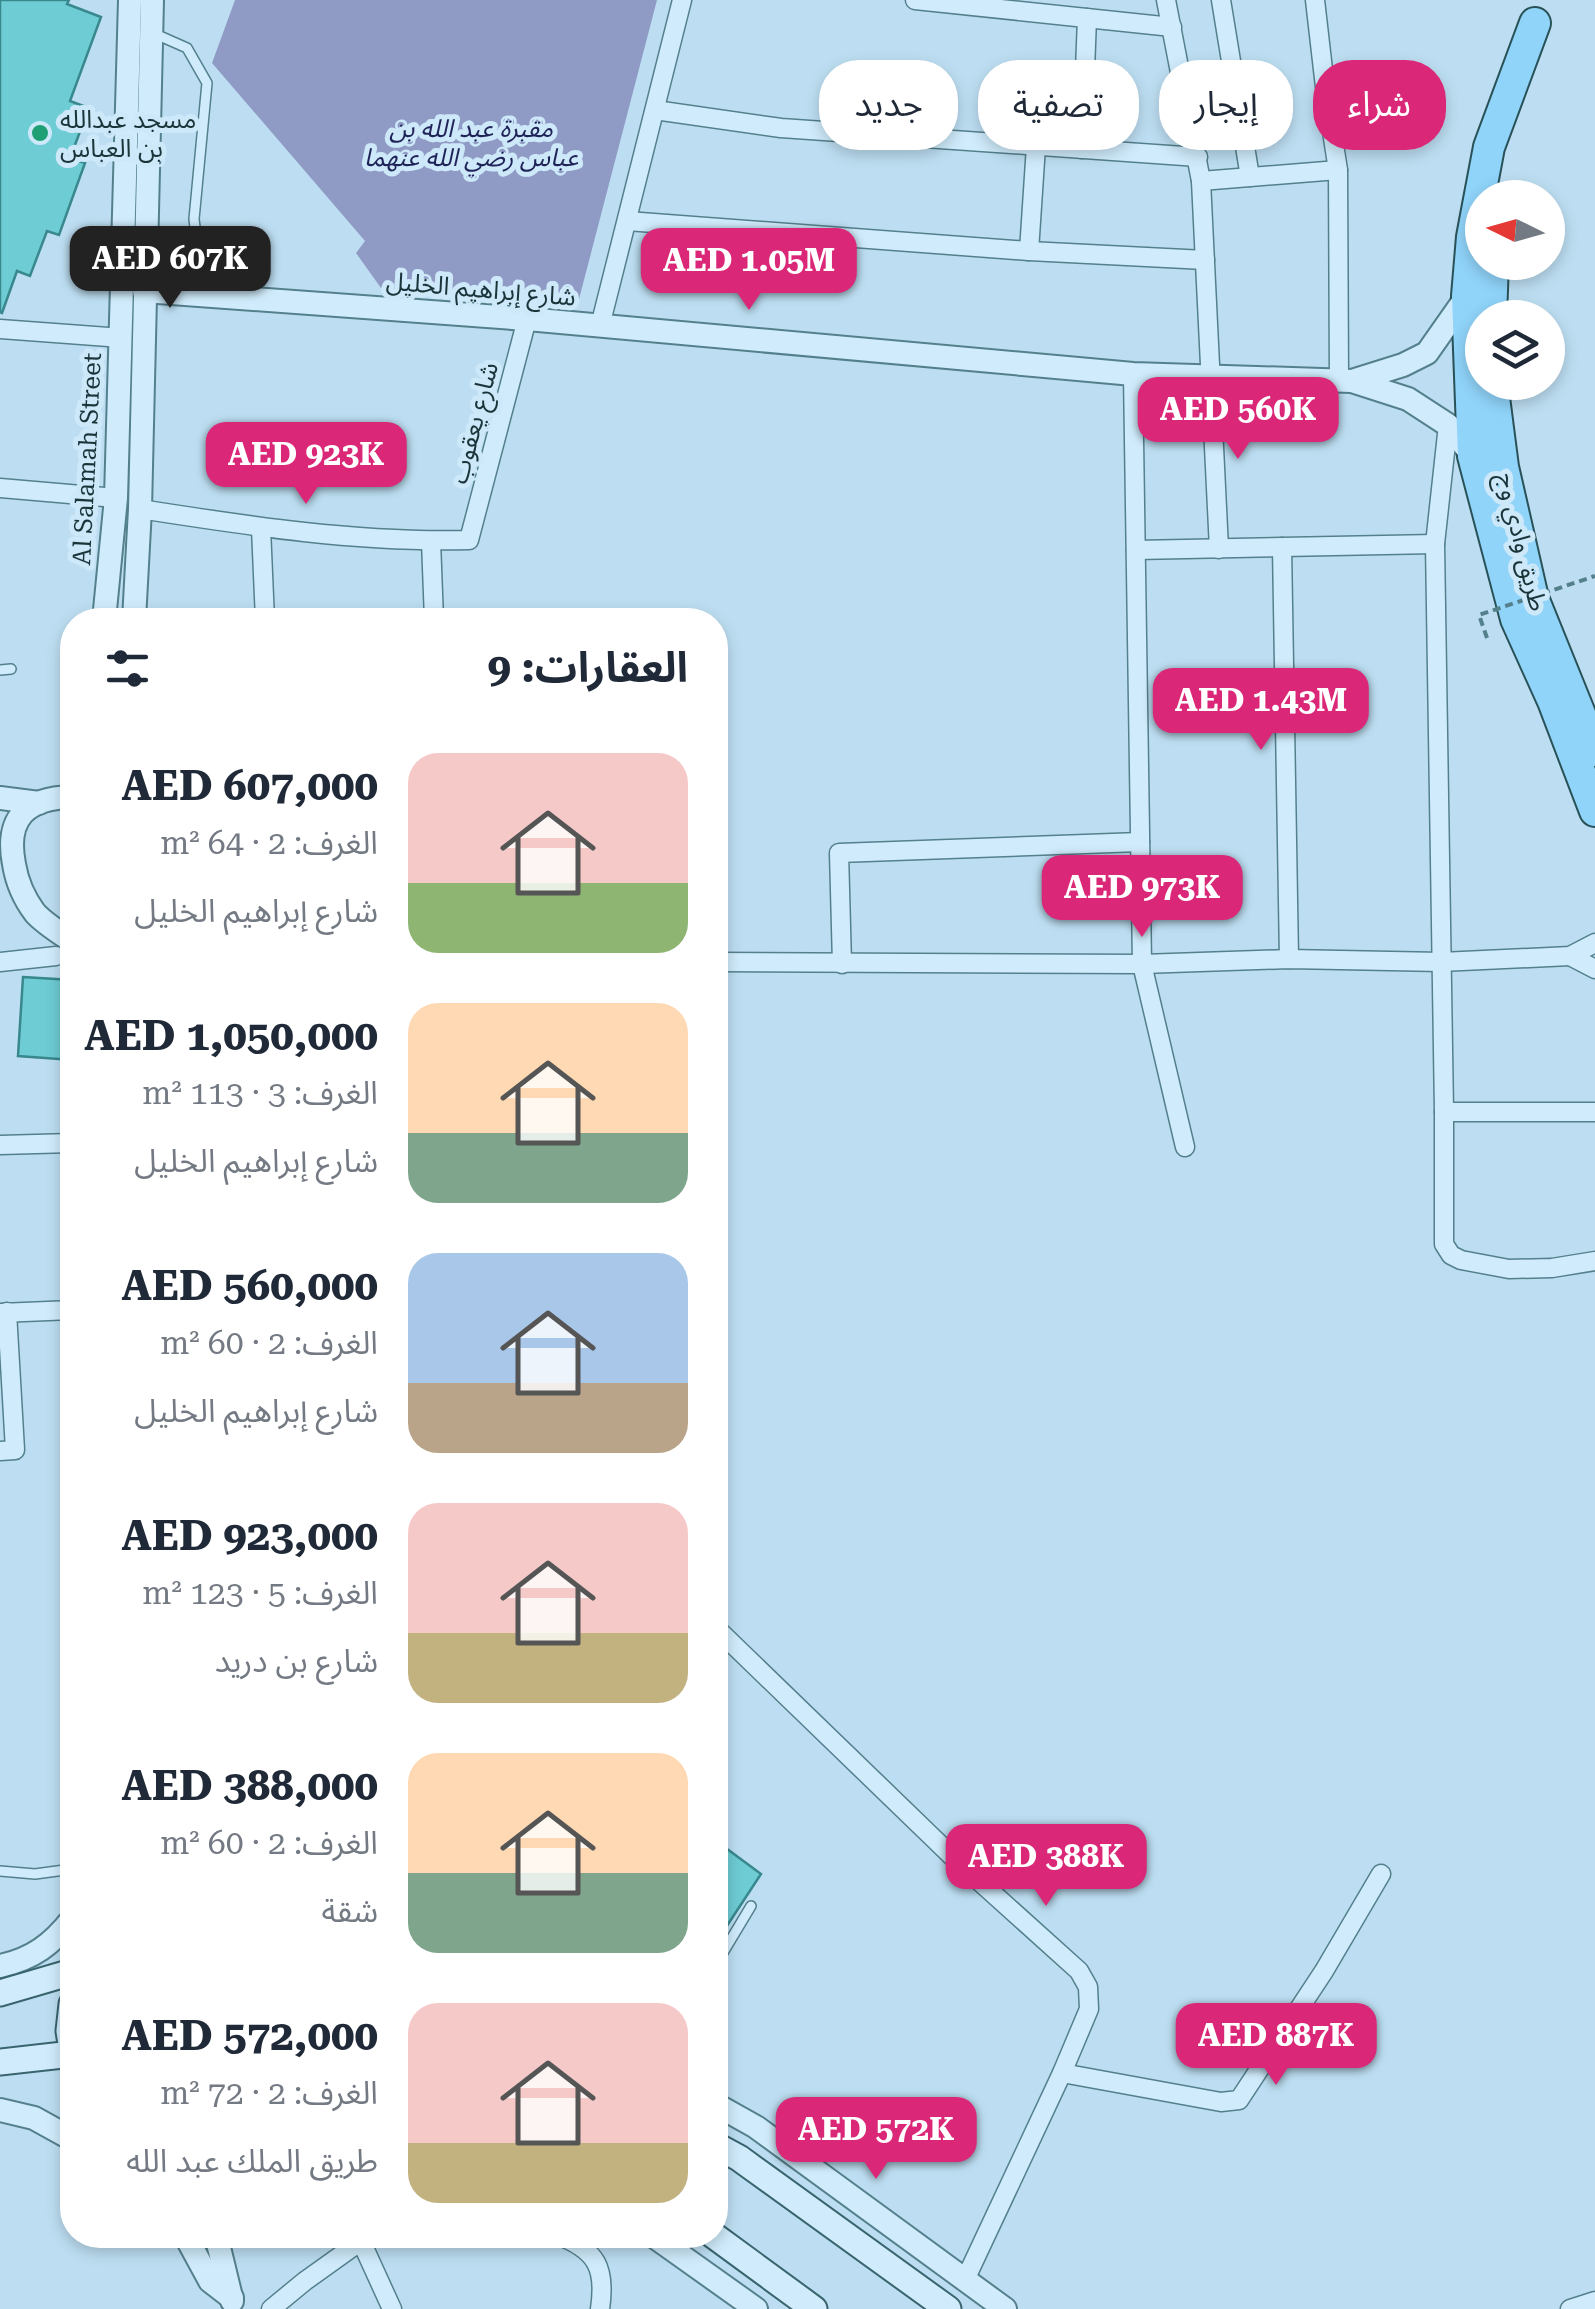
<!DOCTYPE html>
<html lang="ar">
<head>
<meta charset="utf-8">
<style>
  body { margin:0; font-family:"Roboto Serif","Noto Sans Arabic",serif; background:#f6f6f7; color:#1f2937; direction:rtl; height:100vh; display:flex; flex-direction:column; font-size:38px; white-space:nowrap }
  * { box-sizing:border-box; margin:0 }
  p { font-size:32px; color:#747a83 }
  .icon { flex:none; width:55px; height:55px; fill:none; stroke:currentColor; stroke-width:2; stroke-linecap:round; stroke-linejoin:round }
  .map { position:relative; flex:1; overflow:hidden; direction:ltr }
  .panel { position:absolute; left:60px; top:608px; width:668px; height:1640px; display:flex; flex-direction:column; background:#fff; border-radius:40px; box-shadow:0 5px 15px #0003; direction:rtl }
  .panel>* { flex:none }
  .hud { position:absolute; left:758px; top:60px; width:688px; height:90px; direction:rtl; display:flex; gap:20px }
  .needle { width:65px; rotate:275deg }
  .tools { position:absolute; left:1465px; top:180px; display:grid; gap:20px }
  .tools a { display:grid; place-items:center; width:100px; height:100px; border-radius:50%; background:#fff; box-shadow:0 5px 15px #0003; font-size:50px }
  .price { position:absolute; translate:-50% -85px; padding:0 22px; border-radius:20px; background:#db2777; color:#fff; font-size:32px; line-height:65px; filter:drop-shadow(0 2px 5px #0008) }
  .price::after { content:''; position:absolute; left:50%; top:60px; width:30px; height:22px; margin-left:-15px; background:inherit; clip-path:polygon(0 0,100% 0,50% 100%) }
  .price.selected { background:#222; color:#fff }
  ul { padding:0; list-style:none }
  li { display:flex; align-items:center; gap:30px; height:250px; padding:0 40px }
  li span { display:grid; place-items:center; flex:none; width:280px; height:200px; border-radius:30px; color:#555 }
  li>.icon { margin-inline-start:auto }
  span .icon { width:120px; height:120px; fill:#fffc; stroke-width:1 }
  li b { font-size:42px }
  h2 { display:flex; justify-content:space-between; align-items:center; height:120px; padding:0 40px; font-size:42px }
  .pill { padding:0 35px; border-radius:40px; background:#fff; box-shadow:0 5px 15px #0003; font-size:35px; line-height:90px }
  .pill.selected { background:#db2777; color:#fff }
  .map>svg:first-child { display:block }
</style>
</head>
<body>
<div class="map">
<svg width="1595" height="2309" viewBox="0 0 1595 2309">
  <rect width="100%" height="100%" fill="#bddef2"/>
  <path fill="#909bc5" d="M235 0H657L578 303 381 288 356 253 365 241 212 63Z"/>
  <g fill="#6eccd4" stroke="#38888d" stroke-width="2.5">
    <path d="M0 0H69L67 4 101 17 70 101 89 108 70 158 85 163 59 235 47 231 30 276 17 271 2 313 0 312Z"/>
    <path d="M23 977 72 980V1060L18 1056Z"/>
    <path d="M715 1840 761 1874 715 1944Z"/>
  </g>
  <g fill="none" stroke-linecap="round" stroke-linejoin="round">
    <g stroke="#54808c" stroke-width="12">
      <g id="service">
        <path d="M153 33 187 48 207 83 194 219 203 294"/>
        <path d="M0 670 11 669"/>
        <path d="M0 1871 35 1874 72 1869"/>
        <path d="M715 1966 751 1906"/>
      </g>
    </g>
    <g stroke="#54808c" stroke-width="21">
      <g id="minor">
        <path d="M915 0 1172 27"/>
        <path d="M1166 0 1201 181 1219 549"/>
        <path d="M1221 0 1250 177"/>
        <path d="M1315 0 1325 87 1338 170 1339 381"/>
        <path d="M655 110 781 128 1198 157"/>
        <path d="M1082 149 1087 18"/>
        <path d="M1201 181 1338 170"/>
        <path d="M627 221 1029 251 1205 260"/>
        <path d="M1029 251 1036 146"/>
        <path d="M600 326 682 0"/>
        <path d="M0 329 122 338"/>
        <path d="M1133 374 1142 964 1185 1147"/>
        <path d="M1448 425 1435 544 1444 1112V1244L1451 1255 1461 1260 1509 1269 1552 1268 1595 1261"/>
        <path d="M0 488 116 498"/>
        <path d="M140 509C249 526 359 543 469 540L527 319"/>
        <path d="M261 528 265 620"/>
        <path d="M431 541 434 620"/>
        <path d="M1282 547 1289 959"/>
        <path d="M1136 550 1435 544"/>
        <path d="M1570 956 1595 969"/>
        <path d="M0 962 56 956"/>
        <path d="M715 962 1142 964 1289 959 1441 962 1570 956 1595 943"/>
        <path d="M842 964 839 853 1140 842"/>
        <path d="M1444 1112H1595"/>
        <path d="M0 1145 72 1143"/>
        <path d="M0 1313 72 1310"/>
        <path d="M0 1451 15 1450 7 1312"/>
        <path d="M715 1627 958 1862 1079 1971 1088 1987 1089 2009 1062 2073 965 2280"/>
        <path d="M1062 2073 1221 2102 1239 2100 1324 1971 1381 1874"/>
        <path d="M557 2235C597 2250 606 2268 600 2309"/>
        <path d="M361 2241 392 2309"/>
        <path d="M271 2309 305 2281 361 2241 365 2235"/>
        <path d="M1570 2309 1595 2301"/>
      </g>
    </g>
    <g stroke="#54808c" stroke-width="26">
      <g id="tertiary">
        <path d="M144 291 527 319 1133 374 1352 381 1408 399 1448 425 1473 456"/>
        <path d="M1352 381 1403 365 1427 353 1467 296"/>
        <path d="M104 620 116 498 130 0"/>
        <path d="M134 620 140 509 152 0"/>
        <path d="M72 797C27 798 5 817 14 864 17 883 23 897 35 913 45 924 60 933 72 941"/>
        <path d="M0 798 39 803"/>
        <path d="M0 1966C33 1959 52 1944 72 1919"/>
        <path d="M715 2104 756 2127 1005 2309"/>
        <path d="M0 2110 34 2118 72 2139"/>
        <path d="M185 2235 210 2281 232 2298"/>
        <path d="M216 2235 232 2301"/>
        <path d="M652 2235 756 2309"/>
      </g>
    </g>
    <g stroke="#38646d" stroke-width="29">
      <g id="secondary">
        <path d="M0 1993 72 1972"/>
        <path d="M72 2004 69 2031 72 2050"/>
        <path d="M0 2062 72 2054"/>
        <path d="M715 2145 739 2158 948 2309"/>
        <path d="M713 2235 814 2309"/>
      </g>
    </g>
    <g stroke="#295258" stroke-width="34">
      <g id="primary">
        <path d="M1535 23 1489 147 1472 237 1467 296 1473 456 1516 619 1553 701 1595 811"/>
        <path d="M1491 318 1493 262"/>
        <path d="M1492 382 1503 467 1533 598 1595 751"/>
      </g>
    </g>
    <use href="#service" stroke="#d0ecfc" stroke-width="9"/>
    <use href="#minor" stroke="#d0ecfc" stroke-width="18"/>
    <use href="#tertiary" stroke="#d0ecfc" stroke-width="22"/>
    <use href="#secondary" stroke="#d0ecfc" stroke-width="25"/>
    <use href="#primary" stroke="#90d4fa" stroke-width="30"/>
    <path stroke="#54808c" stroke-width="4" stroke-dasharray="8 5" stroke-linecap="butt" d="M1487 638 1479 615 1595 576"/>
  </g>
  <circle fill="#1ea074" stroke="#cde8f9" stroke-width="4" cx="40" cy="133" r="10"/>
  <g text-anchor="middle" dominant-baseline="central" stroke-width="10" stroke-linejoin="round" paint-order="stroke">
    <g font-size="25" fill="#1a3439" stroke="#cde8f9" text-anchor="start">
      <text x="60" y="119">مسجد عبدالله<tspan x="60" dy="29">بن العباس</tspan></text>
    </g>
    <g font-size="25" font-style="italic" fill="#1f2358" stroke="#cde8f9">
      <text x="471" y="128">مقبرة عبد الله بن<tspan x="471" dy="29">عباس رضي الله عنهما</tspan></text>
    </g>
    <g font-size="25" fill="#1a3439" stroke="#cde8f9">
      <text transform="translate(481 289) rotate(5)">شارع إبراهيم الخليل</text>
      <text transform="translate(474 423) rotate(-75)">شارع يعقوب</text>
      <text transform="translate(87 459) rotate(-87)">Al Salamah Street</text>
      <text transform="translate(1522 542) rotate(76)">طريق وادي وج</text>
    </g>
  </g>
</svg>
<div class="tools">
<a><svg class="needle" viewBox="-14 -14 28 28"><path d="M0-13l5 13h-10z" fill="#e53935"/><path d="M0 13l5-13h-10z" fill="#747a83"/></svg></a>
<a><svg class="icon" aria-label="layers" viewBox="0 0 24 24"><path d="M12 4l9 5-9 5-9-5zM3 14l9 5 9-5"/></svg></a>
</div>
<b class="price selected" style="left:170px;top:311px">AED 607K</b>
<b class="price" style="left:749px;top:313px">AED 1.05M</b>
<b class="price" style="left:1238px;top:462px">AED 560K</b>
<b class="price" style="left:306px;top:507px">AED 923K</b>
<b class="price" style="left:1261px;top:753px">AED 1.43M</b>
<b class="price" style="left:1142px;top:940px">AED 973K</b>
<b class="price" style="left:1046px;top:1909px">AED 388K</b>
<b class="price" style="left:1276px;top:2088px">AED 887K</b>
<b class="price" style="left:876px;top:2182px">AED 572K</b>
<div class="hud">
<a class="pill selected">شراء</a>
<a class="pill">إيجار</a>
<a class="pill">تصفية</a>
<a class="pill">جديد</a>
</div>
<section class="panel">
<h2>العقارات: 9<svg class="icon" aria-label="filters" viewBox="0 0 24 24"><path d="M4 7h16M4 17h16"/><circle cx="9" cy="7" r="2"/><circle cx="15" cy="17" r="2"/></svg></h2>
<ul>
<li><span style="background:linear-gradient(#f6c9c9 65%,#8fb573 0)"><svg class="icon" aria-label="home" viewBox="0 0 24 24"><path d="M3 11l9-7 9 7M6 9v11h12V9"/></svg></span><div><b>AED 607,000</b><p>الغرف: 2 · 64 m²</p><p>شارع إبراهيم الخليل</p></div></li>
<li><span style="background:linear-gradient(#ffd9b3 65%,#7fa58c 0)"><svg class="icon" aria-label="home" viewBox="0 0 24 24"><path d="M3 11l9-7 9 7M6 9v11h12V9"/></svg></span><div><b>AED 1,050,000</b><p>الغرف: 3 · 113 m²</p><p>شارع إبراهيم الخليل</p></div></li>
<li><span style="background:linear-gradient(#a9c7e8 65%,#b9a48a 0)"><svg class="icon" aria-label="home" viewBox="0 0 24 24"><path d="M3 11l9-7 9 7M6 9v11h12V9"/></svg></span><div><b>AED 560,000</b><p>الغرف: 2 · 60 m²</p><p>شارع إبراهيم الخليل</p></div></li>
<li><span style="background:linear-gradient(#f6c9c9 65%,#c2b280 0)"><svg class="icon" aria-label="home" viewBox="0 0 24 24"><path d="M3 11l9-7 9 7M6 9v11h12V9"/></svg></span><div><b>AED 923,000</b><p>الغرف: 5 · 123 m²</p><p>شارع بن دريد</p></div></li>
<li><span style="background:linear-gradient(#ffd9b3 60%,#7fa58c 0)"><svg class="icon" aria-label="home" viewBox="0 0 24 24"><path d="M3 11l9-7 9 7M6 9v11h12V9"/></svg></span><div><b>AED 388,000</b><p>الغرف: 2 · 60 m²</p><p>شقة</p></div></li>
<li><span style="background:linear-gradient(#f6c9c9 70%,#c2b280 0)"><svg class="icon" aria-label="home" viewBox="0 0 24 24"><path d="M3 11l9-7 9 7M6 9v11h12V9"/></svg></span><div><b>AED 572,000</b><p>الغرف: 2 · 72 m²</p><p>طريق الملك عبد الله</p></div></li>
</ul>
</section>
</div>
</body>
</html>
